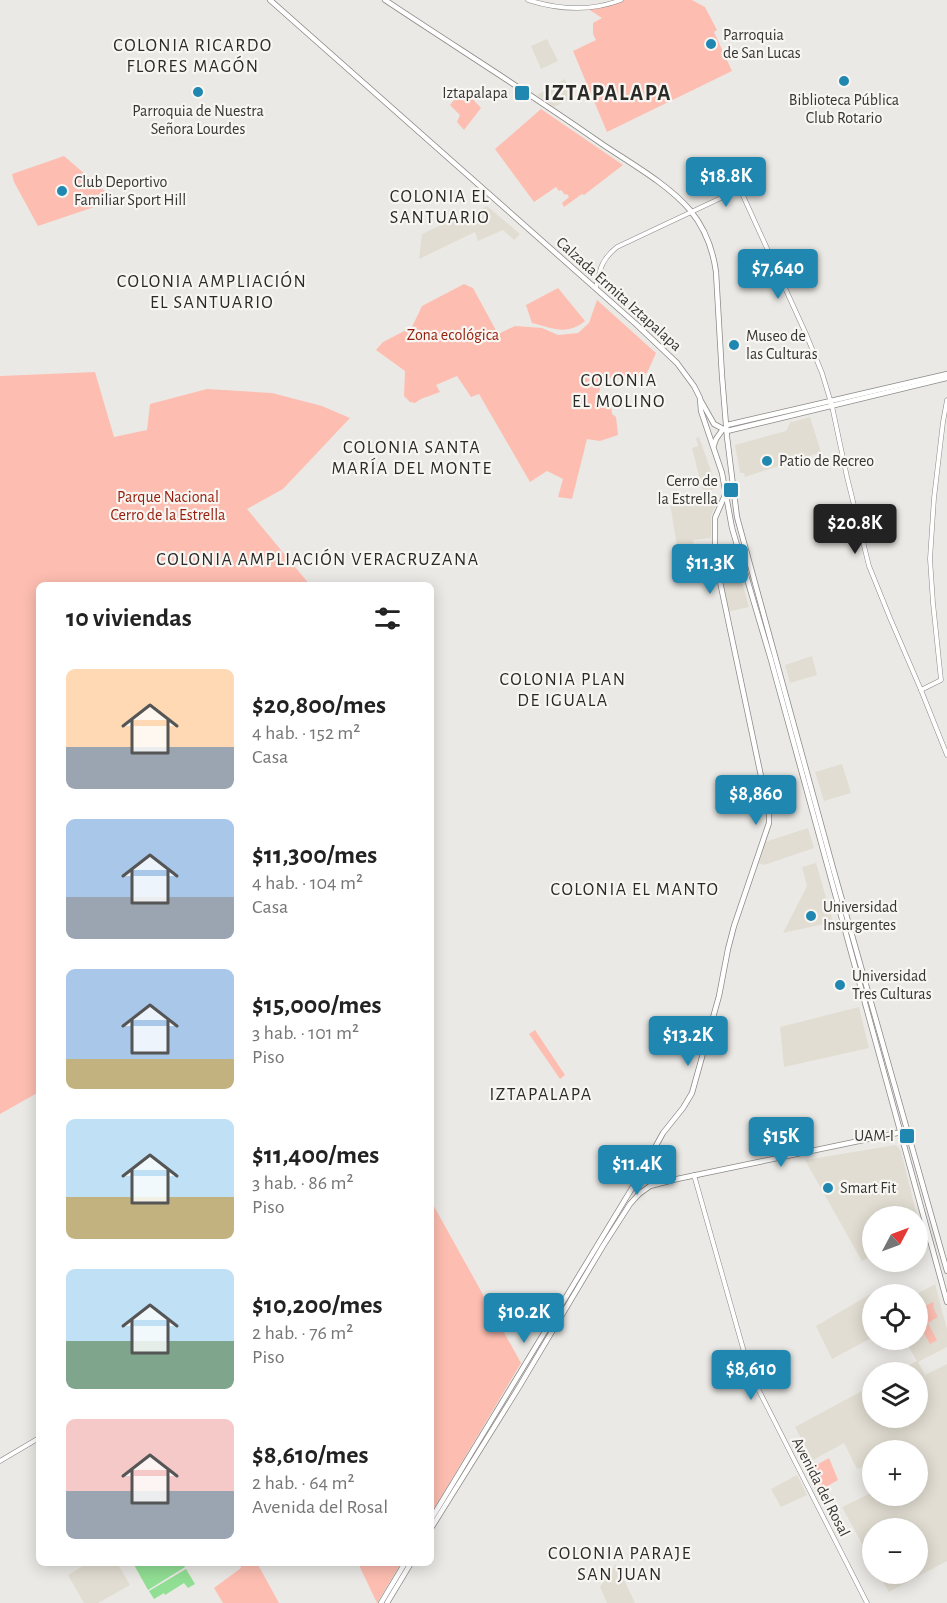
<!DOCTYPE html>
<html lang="es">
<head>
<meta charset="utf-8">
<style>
  body { margin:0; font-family:"Alegreya Sans",sans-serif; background:#f2f2f2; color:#222; height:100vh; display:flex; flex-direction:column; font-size:22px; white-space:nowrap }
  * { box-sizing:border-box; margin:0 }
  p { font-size:20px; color:#767676 }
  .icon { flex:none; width:33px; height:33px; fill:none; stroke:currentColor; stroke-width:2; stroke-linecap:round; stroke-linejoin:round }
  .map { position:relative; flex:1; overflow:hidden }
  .sheet { position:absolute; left:36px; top:582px; width:398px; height:984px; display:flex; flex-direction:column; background:#fff; border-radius:9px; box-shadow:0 3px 15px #0003 }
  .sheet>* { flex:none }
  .needle { width:39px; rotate:49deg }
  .tools { position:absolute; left:862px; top:1206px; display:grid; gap:12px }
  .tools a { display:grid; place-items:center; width:66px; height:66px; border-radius:50%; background:#fff; box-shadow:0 3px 15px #0003; font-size:30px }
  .price { position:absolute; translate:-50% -51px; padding:0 14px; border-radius:6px; background:#2087b0; color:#fff; font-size:20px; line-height:39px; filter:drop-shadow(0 2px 3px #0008) }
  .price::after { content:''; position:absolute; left:50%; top:36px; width:18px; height:14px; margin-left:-9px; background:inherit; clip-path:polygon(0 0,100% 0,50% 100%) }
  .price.selected { background:#222; color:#fff }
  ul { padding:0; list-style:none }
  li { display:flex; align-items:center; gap:18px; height:150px; padding:0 30px }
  li span { display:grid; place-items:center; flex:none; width:168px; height:120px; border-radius:9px; color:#555 }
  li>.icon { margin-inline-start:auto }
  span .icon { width:72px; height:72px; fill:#fffc; stroke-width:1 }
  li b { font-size:26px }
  h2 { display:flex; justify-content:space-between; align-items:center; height:72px; padding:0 30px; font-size:26px }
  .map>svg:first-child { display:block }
</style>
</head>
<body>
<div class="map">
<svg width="947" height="1603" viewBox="0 0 947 1603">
  <rect width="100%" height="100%" fill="#ebe9e5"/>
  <g fill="#e2ddd2">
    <path d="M547 39 558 61 541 69 531 46Z"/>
    <path d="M565 79 573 97 554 107 537 95Z"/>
    <path d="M487 206 520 234 514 240 503 230 478 241 475 232 419 259 422 234 473 210 475 212Z"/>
    <path d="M810 417 821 452 745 477 744 473H740L735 445 786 431 791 421 792 422Z"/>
    <path d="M699 437 717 488 703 492 692 448 698 446 696 438Z"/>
    <path d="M714 495 718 500 711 516V538L693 540 696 558 679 560 670 503Z"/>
    <path d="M733 550 749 607 727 612 717 555Z"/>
    <path d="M812 656 817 675 790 683 785 665Z"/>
    <path d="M842 764 851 793 824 801 815 772Z"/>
    <path d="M808 828 814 848 764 865 759 863 765 842Z"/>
    <path d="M816 863 833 922 783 933 807 886 802 867Z"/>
    <path d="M859 1007 869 1048 784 1067 780 1027Z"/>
    <path d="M896 1145 901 1151 917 1216H873V1255L862 1261 805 1160Z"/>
    <path d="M935 1284 947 1329V1347L918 1362 925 1375 947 1364V1561L889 1592 878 1574H918V1528H873V1564L842 1507 873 1492V1496H918V1450H873V1483L865 1466 857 1469 844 1443 813 1460 795 1427 873 1385V1418H918V1372H896L917 1361 905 1340H918V1294H917Z"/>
    <path d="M874 1292 875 1294H873V1337L832 1359 816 1326Z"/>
    <path d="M797 1475 807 1495 781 1507 771 1489Z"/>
    <path d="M88 1563H117L130 1585 98 1603H84L68 1575Z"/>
    <path d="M616 1564 628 1588 635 1603H607L600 1587Z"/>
  </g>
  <g fill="#fdbeb1">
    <path d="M624 0H692L705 7 717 30 714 32 732 71 607 132 573 51 596 40 593 34V23L602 18 588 9 604 7Z"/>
    <path d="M463 89 481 108 464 130 457 122 460 115 450 105Z"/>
    <path d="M541 109 623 165 584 195 582 194 564 207 562 203 569 197 567 194 565 195 561 190 559 191 556 187 534 202 495 149Z"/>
    <path d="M64 156 115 200 38 226 14 182 12 174Z"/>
    <path d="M464 284 473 288 498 334 515 326 542 328 558 335 578 333 589 323 597 300 656 353 647 373 629 380 603 377 597 401 611 404 612 414 616 417 618 435 600 441 587 439 572 499 558 497 563 479 547 471 530 482 479 394 471 397 457 376 436 385 440 392 421 399 415 403 410 402 404 396 405 371 376 350 383 342 412 327 422 306Z"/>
    <path d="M558 288 585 321C567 336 552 328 532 323L526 305Z"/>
    <path d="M95 372 114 437 147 430 150 404 207 389 272 393 322 406 350 418 283 489 247 509 310 585H39V1092L0 1114V376Z"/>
    <path d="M535 1030 565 1075 560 1079 529 1034Z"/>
    <path d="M431 1201 521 1363 431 1514Z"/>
    <path d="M933 1302 934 1304 933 1307 938 1317 928 1323 937 1340 930 1344 918 1323V1319L924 1315 921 1308Z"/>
    <path d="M829 1458 838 1480 817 1492 806 1471Z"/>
    <path d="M240 1563H257L279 1603H223L214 1588 241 1568Z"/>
    <path d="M358 1563H401L377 1603Z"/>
  </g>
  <g fill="#91df94">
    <path d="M133 1563H183L185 1567 148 1590Z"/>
    <path d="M186 1569 195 1584 188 1588 184 1583 165 1595 164 1593 154 1599 149 1591Z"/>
  </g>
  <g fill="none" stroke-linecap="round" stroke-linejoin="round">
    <g stroke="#8a8985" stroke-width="5">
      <g id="minor">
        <path d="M528 0C560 10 590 12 621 0"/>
        <path d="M596 288C600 269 601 260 617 247L740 189 806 334 822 373 832 406 847 477 869 566 890 618 921 690 947 755"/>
        <path d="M921 690 941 680 933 603 930 559 934 498 943 422 947 400"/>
        <path d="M694 1175 750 1373 867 1603"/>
        <path d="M0 1461 39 1438"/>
      </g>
    </g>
    <g stroke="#8a8985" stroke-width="6">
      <g id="major">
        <path d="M270 0 637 325 677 363 694 386 700 398 701 411 722 473 732 528 771 660 947 1302"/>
        <path d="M385 0C457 48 531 94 602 144 630 163 668 184 690 210 704 227 713 250 716 272L722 376 727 437 737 517 833 868 947 1271"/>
        <path d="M701 401 714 424 727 431 947 378"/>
        <path d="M727 425 947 374"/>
        <path d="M714 445 716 439 723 429"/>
        <path d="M430 1521 637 1180 663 1133 683 1108 692 1093 719 996 728 949 734 926 769 823V814L715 558V518L725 495"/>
        <path d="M430 1530 519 1387 603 1246 630 1204 639 1194 650 1186 677 1179 902 1132"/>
        <path d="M381 1603 405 1563"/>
        <path d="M387 1603 411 1563"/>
      </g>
    </g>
    <use href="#minor" stroke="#fff" stroke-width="4"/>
    <use href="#major" stroke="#fff" stroke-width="4.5"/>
  </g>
  <g fill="#2087b0" stroke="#f8f6f2" stroke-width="2">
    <circle cx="711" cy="44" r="6"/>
    <circle cx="844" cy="81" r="6"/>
    <circle cx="198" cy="92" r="6"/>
    <rect x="514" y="85" width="16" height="16" rx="3"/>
    <circle cx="62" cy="191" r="6"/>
    <circle cx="734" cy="345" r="6"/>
    <circle cx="767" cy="461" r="6"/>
    <rect x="723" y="482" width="16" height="16" rx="3"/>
    <circle cx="811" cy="916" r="6"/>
    <circle cx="840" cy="985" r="6"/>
    <rect x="899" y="1128" width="16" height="16" rx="3"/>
    <circle cx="828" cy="1188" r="6"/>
  </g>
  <g text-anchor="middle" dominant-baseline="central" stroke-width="4.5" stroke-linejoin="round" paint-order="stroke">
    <g font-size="16" fill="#373635" stroke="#f8f6f2" text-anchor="start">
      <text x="723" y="35">Parroquia<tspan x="723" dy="18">de San Lucas</tspan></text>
      <text x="508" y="93" text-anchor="end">Iztapalapa</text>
      <text x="844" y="100" text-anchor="middle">Biblioteca Pública<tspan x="844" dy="18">Club Rotario</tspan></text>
      <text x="198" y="111" text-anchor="middle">Parroquia de Nuestra<tspan x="198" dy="18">Señora Lourdes</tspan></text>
      <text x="74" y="182">Club Deportivo<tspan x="74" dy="18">Familiar Sport Hill</tspan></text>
      <text x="746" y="336">Museo de<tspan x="746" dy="18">las Culturas</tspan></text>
      <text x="779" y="461">Patio de Recreo</text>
      <text x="718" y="481" text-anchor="end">Cerro de<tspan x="718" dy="18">la Estrella</tspan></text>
      <text x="823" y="907">Universidad<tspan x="823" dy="18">Insurgentes</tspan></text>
      <text x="852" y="976">Universidad<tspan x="852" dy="18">Tres Culturas</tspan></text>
      <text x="894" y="1136" text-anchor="end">UAM-I</text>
      <text x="840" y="1188">Smart Fit</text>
    </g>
    <g font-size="16" fill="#373635" stroke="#f8f6f2">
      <text transform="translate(619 294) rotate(42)">Calzada Ermita Iztapalapa</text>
      <text transform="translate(821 1487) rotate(63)">Avenida del Rosal</text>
    </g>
    <g font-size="16" fill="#961d0b" stroke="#f8f6f2">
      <text x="453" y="335">Zona ecológica</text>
      <text x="168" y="497">Parque Nacional<tspan x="168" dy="18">Cerro de la Estrella</tspan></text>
    </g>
    <g font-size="18" letter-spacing="1.5" fill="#2c2a27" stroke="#f8f6f2">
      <text x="193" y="46">COLONIA RICARDO<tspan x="193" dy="21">FLORES MAGÓN</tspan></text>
      <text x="440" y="197">COLONIA EL<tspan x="440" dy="21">SANTUARIO</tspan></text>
      <text x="212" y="282">COLONIA AMPLIACIÓN<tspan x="212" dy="21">EL SANTUARIO</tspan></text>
      <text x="619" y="381">COLONIA<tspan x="619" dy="21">EL MOLINO</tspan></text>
      <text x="412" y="448">COLONIA SANTA<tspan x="412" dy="21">MARÍA DEL MONTE</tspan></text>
      <text x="318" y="560">COLONIA AMPLIACIÓN VERACRUZANA</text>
      <text x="563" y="680">COLONIA PLAN<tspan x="563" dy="21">DE IGUALA</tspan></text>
      <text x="635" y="890">COLONIA EL MANTO</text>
      <text x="541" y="1095">IZTAPALAPA</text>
      <text x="620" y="1554">COLONIA PARAJE<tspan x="620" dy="21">SAN JUAN</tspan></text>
    </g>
    <g font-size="22" font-weight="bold" letter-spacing="1.5" fill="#2c2a27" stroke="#f8f6f2">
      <text x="608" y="93">IZTAPALAPA</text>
    </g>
  </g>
</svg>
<div class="tools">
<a><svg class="needle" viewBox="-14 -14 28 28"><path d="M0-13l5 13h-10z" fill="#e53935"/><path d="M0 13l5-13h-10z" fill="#767676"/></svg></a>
<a><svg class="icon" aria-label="locate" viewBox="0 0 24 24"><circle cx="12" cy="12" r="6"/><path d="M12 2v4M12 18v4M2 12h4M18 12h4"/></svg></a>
<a><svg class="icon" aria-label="layers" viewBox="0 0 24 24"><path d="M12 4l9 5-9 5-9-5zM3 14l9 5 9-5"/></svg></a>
<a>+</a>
<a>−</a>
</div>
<b class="price" style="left:726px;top:208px">$18.8K</b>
<b class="price" style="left:778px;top:300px">$7,640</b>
<b class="price selected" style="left:855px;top:555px">$20.8K</b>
<b class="price" style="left:710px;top:595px">$11.3K</b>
<b class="price" style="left:756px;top:826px">$8,860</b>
<b class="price" style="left:688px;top:1067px">$13.2K</b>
<b class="price" style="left:781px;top:1168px">$15K</b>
<b class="price" style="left:637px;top:1196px">$11.4K</b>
<b class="price" style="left:524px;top:1344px">$10.2K</b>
<b class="price" style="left:751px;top:1401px">$8,610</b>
<section class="sheet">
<h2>10 viviendas<svg class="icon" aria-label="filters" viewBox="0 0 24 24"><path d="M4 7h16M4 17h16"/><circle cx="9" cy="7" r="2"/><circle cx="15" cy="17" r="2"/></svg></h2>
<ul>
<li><span style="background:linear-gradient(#ffd9b3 65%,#9aa5b1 0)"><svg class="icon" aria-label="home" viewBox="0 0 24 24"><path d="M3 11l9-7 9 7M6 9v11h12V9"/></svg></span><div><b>$20,800/mes</b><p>4 hab. · 152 m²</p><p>Casa</p></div></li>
<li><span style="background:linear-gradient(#a9c7e8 65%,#9aa5b1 0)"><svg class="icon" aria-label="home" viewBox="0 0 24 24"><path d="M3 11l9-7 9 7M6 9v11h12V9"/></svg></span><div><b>$11,300/mes</b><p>4 hab. · 104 m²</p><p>Casa</p></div></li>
<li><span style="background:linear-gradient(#a9c7e8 75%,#c2b280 0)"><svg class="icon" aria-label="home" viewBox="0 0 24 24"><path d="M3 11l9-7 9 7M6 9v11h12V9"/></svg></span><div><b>$15,000/mes</b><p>3 hab. · 101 m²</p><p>Piso</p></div></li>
<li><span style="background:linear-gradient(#bfe0f5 65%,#c2b280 0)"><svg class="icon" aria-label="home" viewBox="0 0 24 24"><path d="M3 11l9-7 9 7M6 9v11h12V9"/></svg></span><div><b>$11,400/mes</b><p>3 hab. · 86 m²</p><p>Piso</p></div></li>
<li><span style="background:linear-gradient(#bfe0f5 60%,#7fa58c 0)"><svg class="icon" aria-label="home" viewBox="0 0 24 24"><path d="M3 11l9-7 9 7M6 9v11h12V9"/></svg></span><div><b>$10,200/mes</b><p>2 hab. · 76 m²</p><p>Piso</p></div></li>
<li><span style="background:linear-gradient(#f6c9c9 60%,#9aa5b1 0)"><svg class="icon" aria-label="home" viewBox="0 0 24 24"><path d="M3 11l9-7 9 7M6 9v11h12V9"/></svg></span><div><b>$8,610/mes</b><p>2 hab. · 64 m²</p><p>Avenida del Rosal</p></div></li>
</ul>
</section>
</div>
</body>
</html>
